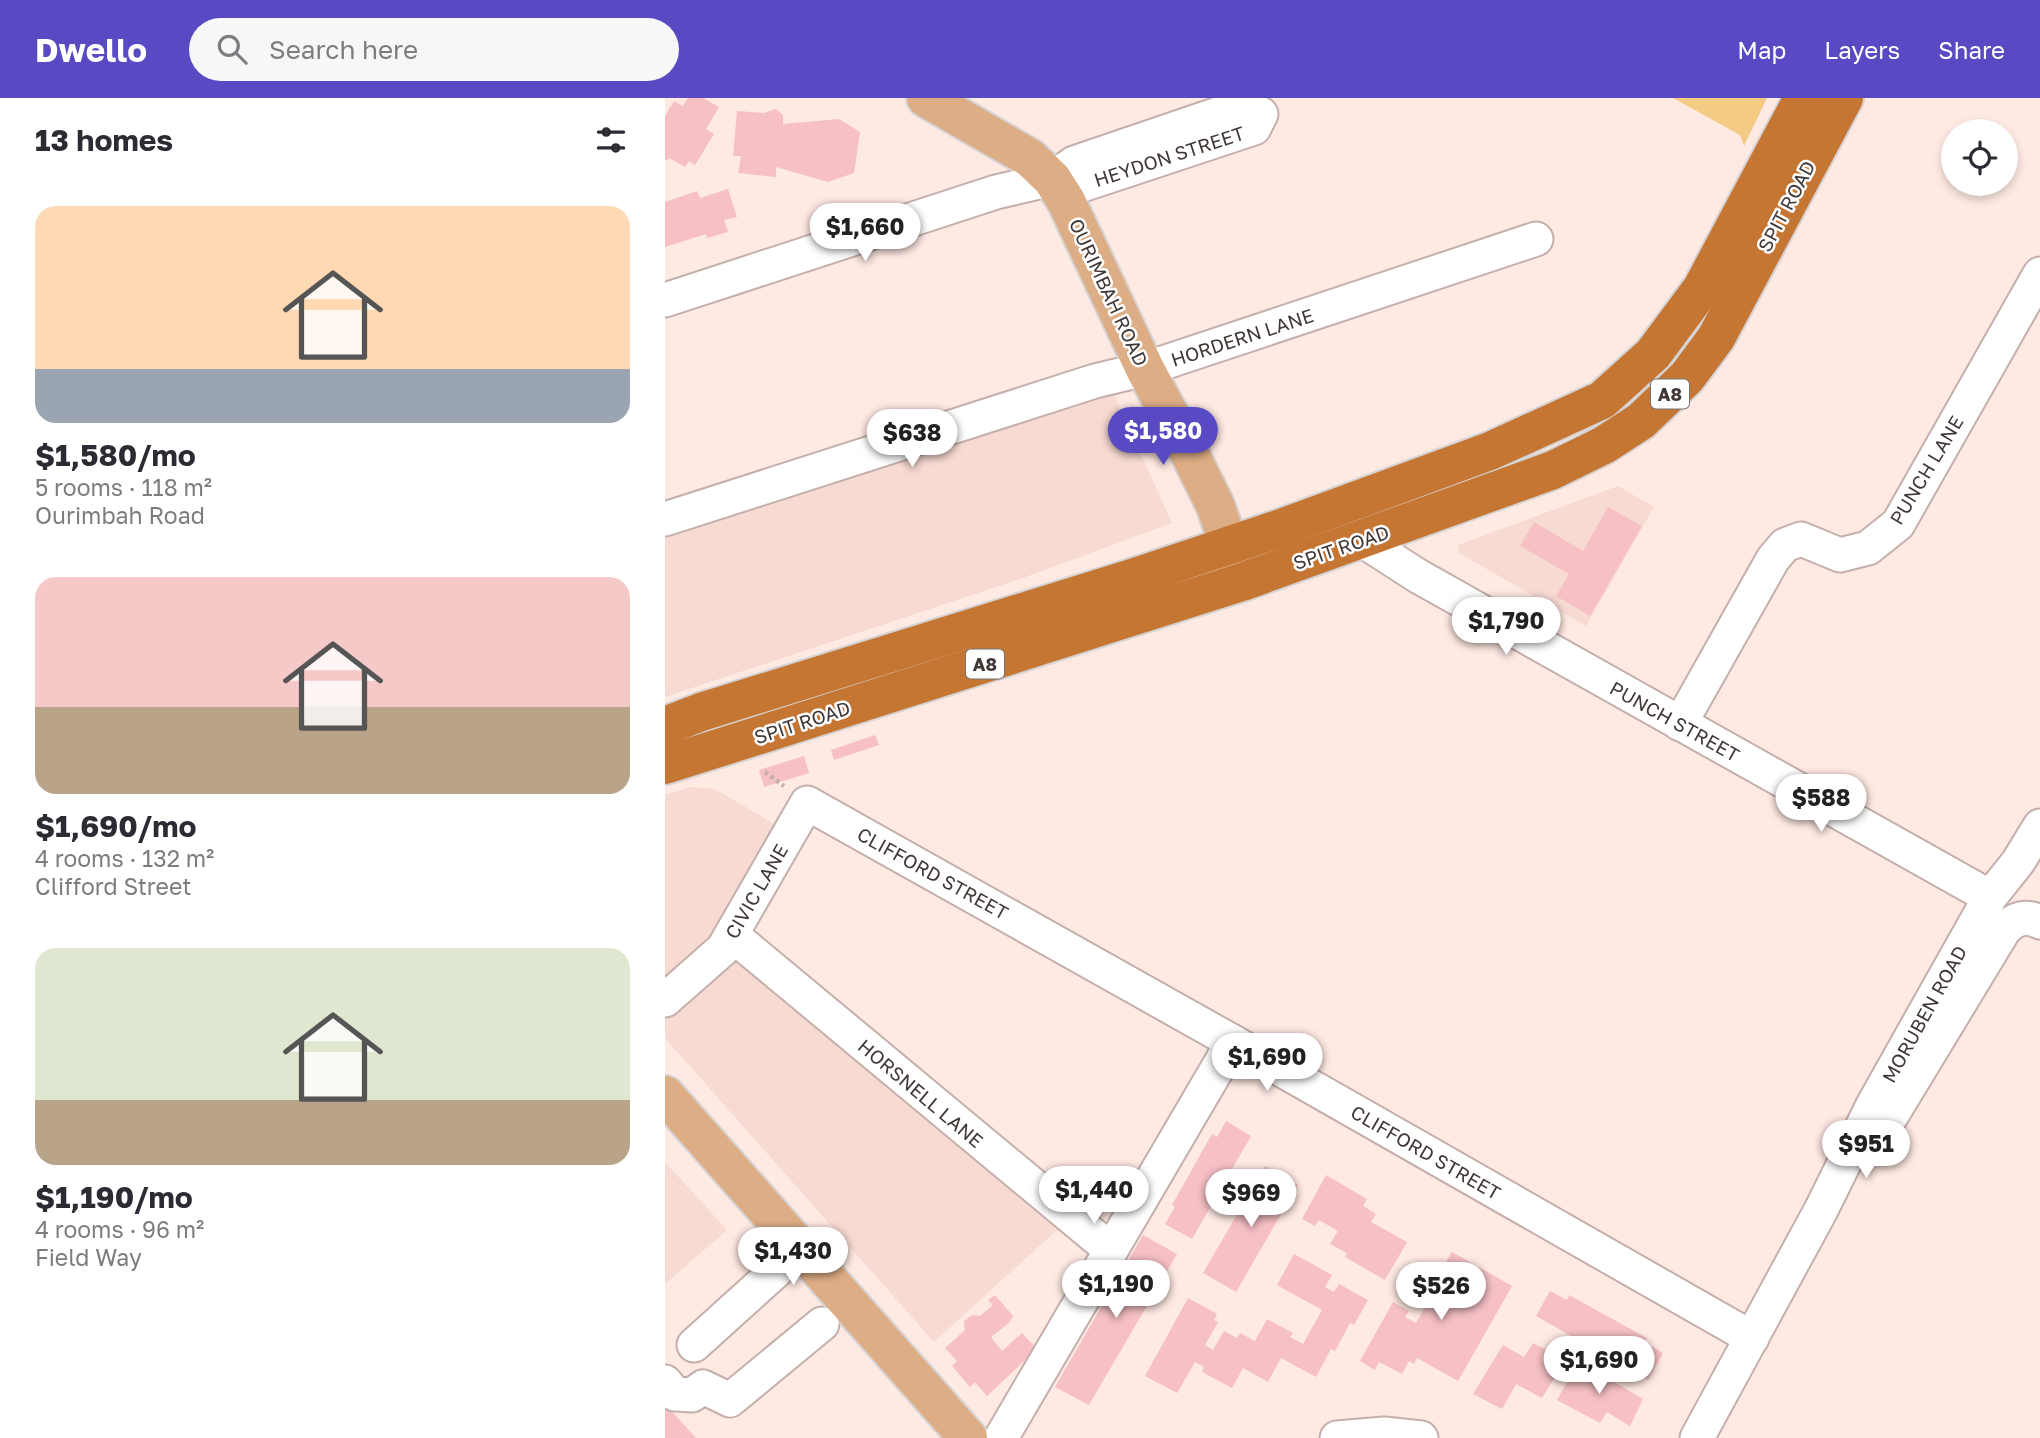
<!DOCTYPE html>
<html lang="en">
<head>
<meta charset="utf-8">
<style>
  body { margin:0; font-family:"Golos Text",sans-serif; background:#f7f7f7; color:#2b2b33; height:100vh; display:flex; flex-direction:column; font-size:26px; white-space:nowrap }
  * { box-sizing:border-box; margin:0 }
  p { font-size:23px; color:#7c7c81 }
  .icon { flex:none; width:38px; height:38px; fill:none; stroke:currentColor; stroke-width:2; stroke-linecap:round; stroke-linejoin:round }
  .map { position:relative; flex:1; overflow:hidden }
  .drawer { display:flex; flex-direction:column; background:#fff; width:665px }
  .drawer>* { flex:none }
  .buttons { position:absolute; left:1276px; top:21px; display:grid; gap:14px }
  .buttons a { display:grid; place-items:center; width:77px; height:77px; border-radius:50%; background:#fff; box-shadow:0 4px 10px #0003; font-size:35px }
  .price { position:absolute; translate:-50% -60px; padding:0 16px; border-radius:24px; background:#fff; color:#222; font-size:23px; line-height:46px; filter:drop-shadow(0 2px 4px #0008) }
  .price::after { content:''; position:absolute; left:50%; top:42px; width:21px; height:16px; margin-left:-10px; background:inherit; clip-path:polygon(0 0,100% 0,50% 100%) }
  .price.active { background:#574ac2; color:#fff }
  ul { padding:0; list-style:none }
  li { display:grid; align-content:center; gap:14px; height:371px; padding:0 35px }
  li span { display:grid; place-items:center; height:217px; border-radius:21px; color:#555 }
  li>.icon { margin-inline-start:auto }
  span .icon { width:126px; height:126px; fill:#fffc; stroke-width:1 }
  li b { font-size:30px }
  h2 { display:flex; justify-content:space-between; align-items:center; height:84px; padding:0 35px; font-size:30px }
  header { display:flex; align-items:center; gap:42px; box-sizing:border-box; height:98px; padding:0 35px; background:#574ac2; color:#fff }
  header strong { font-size:33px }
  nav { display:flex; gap:38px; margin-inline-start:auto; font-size:24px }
  .search { width:490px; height:63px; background:#f7f7f7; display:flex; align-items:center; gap:18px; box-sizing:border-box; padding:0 24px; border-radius:38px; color:#7c7c81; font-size:26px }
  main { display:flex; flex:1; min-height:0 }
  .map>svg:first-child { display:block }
</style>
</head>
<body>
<header>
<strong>Dwello</strong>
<div class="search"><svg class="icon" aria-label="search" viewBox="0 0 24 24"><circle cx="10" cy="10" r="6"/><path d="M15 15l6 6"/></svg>Search here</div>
<nav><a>Map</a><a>Layers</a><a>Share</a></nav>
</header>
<main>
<section class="drawer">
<h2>13 homes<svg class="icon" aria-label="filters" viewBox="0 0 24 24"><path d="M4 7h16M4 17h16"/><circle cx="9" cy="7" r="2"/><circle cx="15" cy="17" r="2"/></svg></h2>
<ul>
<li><span style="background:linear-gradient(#ffd9b3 75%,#9aa5b1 0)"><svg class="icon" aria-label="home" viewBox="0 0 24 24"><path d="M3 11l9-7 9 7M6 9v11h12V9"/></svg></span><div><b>$1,580/mo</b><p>5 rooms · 118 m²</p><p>Ourimbah Road</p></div></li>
<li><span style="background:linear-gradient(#f6c9c9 60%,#b9a48a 0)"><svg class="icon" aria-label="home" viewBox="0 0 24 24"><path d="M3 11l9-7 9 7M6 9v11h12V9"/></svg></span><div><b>$1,690/mo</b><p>4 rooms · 132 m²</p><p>Clifford Street</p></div></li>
<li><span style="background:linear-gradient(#dfe7d0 70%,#b9a48a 0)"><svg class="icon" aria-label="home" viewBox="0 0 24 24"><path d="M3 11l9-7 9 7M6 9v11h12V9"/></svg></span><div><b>$1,190/mo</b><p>4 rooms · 96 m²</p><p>Field Way</p></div></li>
</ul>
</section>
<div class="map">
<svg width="1375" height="1340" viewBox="0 0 1375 1340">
  <rect width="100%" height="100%" fill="#ffe9e3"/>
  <g fill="#f7dad2">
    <path d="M448 294 507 425 355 481 0 599V404Z"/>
    <path d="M953 388 989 409 921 528 794 455 793 447Z"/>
    <path d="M25 689 50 691 114 729 57 840 0 889V697Z"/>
    <path d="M77 856 395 1129 269 1244 0 940V919Z"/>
    <path d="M0 1064 62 1132 0 1186Z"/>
  </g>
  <path fill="#f4cb85" d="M1008 0H1102L1079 48 1075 37Z"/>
  <g fill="#f6c0c5">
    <path d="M23 0H38L54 9 41 31 49 36 30 67 24 63 20 69 4 60 2 63 0 61V18L9 3 18 8Z"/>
    <path d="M111 11 118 17V26L174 21 195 34 189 75 163 84 111 69V79L73 75 76 58H68L72 13 99 15Z"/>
    <path d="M63 91 72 119 59 122 63 134 42 140 41 136 0 149V104L32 93 35 100Z"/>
    <path d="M943 409 977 428 925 518 891 498 904 476 855 448 869 424 918 453Z"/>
    <path d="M210 637 214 647 169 662 166 652Z"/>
    <path d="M139 658 144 675 99 689 94 672Z"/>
    <path d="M561 1023 586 1038 527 1141 500 1126 510 1109 507 1107 547 1036 552 1039Z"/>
    <path d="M600 1068 633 1087 571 1194 538 1175Z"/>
    <path d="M661 1077 702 1101 698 1108 711 1116 706 1124 742 1144 720 1182 680 1159 682 1155 665 1146 673 1133 654 1122 650 1128 637 1121Z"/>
    <path d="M478 1137 512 1156 424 1307 390 1289Z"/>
    <path d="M787 1154 847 1188 793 1283 752 1260 749 1266 744 1263 737 1276 714 1264 710 1272 695 1263 728 1204 744 1213 740 1219 751 1225 765 1200 761 1198Z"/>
    <path d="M629 1156 667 1177 660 1189 669 1194 674 1186 703 1202 689 1227 685 1225 670 1253 666 1251 651 1279 616 1260 603 1284 578 1270 567 1290 537 1274 539 1269 530 1264 512 1295 480 1278 523 1200 552 1216 549 1222 553 1224 540 1247 548 1252 559 1233 572 1240 575 1235 590 1243 602 1221 628 1235 625 1239 638 1246 657 1212 612 1187Z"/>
    <path d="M885 1193 902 1202 904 1197 982 1240 979 1244 998 1255 983 1282 871 1218Z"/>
    <path d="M330 1197 348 1218 344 1225 326 1239 337 1253 357 1235 372 1251 322 1298 310 1284 305 1289 287 1268 292 1263 280 1250 300 1232 299 1223 307 1217 315 1218 328 1207 323 1202Z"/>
    <path d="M868 1245 893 1258 886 1270 893 1274 877 1300 851 1286 837 1311 808 1296 838 1247 859 1259Z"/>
    <path d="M914 1263 978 1301 965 1328 942 1314 935 1325 892 1302Z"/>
    <path d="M0 1306 31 1340H0Z"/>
  </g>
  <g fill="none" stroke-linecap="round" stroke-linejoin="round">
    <g stroke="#c4afaa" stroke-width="37">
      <g id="minor">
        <path d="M0 202 331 94 387 81 420 86 589 30 596 16 582 9 556 15 409 65 387 81"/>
        <path d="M0 421 430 283 480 271 871 141"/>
        <path d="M697 442 753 478 1325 799"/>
        <path d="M1015 626 1108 461 1120 447 1136 441 1175 457 1203 450 1233 426 1375 176"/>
        <path d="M67 837 446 1152"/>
        <path d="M0 902 58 851 142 705 568 944 1087 1240"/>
        <path d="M1222 1025 1339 832C1349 820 1362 817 1375 824"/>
        <path d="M29 1247 111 1173"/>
        <path d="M0 1284 10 1296 27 1297 38 1289 65 1302 157 1226"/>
        <path d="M336 1340 568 944"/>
        <path d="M672 1340 719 1336 756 1340"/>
        <path d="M1032 1340 1156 1112 1208 1007 1325 799 1353 764 1375 728"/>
      </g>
    </g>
    <g stroke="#d5d3d3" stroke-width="42">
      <g id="major">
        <path d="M261 0 365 60 387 81 401 103 480 271 518 342 550 407 575 478"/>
        <path d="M0 997 303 1340"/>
      </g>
    </g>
    <g stroke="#d5d3d3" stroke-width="42">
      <g id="highway">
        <path d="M0 628 36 614 464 481 616 430 825 353 937 302 988 256 1037 190 1138 0"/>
        <path d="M0 667 577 484 888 372 939 347 976 323 1022 279 1051 240 1179 0"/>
      </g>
    </g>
    <path stroke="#c1b0ab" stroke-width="4.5" stroke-dasharray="3.5 3.5" stroke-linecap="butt" d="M100 674 119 688"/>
    <use href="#minor" stroke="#fff" stroke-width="33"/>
    <use href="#major" stroke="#ddad85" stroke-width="38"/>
    <use href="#highway" stroke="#c67633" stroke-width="38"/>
  </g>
  <g text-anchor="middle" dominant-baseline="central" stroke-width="5" stroke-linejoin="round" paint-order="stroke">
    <g fill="#fff" stroke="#7a7472" stroke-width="2">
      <rect x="986" y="281.5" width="38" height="29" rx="5"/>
      <rect x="301" y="551.5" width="38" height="29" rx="5"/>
    </g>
    <g font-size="18" font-weight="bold" fill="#413836">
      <text x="1005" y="296">A8</text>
      <text x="320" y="566">A8</text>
    </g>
    <g font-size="19" fill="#413836" stroke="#fff">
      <text transform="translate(504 58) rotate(-18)">HEYDON STREET</text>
      <text transform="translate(1121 108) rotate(-62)">SPIT ROAD</text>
      <text transform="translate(444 194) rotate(65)">OURIMBAH ROAD</text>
      <text transform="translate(577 239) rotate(-18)">HORDERN LANE</text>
      <text transform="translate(1261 372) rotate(-59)">PUNCH LANE</text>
      <text transform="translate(676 449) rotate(-19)">SPIT ROAD</text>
      <text transform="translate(1010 623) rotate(29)">PUNCH STREET</text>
      <text transform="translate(137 624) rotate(-18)">SPIT ROAD</text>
      <text transform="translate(268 775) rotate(29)">CLIFFORD STREET</text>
      <text transform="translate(91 793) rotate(-60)">CIVIC LANE</text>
      <text transform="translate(1259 916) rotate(-61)">MORUBEN ROAD</text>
      <text transform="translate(256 995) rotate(40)">HORSNELL LANE</text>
      <text transform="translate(761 1054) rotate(30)">CLIFFORD STREET</text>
    </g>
  </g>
</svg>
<div class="buttons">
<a><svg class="icon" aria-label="locate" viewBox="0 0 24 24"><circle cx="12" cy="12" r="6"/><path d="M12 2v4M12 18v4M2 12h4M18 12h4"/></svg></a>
</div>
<b class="price" style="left:200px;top:165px">$1,660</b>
<b class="price active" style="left:498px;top:369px">$1,580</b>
<b class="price" style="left:247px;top:371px">$638</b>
<b class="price" style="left:841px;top:559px">$1,790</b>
<b class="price" style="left:1156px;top:736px">$588</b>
<b class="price" style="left:602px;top:995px">$1,690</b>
<b class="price" style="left:1201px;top:1082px">$951</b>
<b class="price" style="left:429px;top:1128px">$1,440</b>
<b class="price" style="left:586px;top:1131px">$969</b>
<b class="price" style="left:128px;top:1189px">$1,430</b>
<b class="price" style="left:451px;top:1222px">$1,190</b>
<b class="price" style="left:776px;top:1224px">$526</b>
<b class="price" style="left:934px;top:1298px">$1,690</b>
</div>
</main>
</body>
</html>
